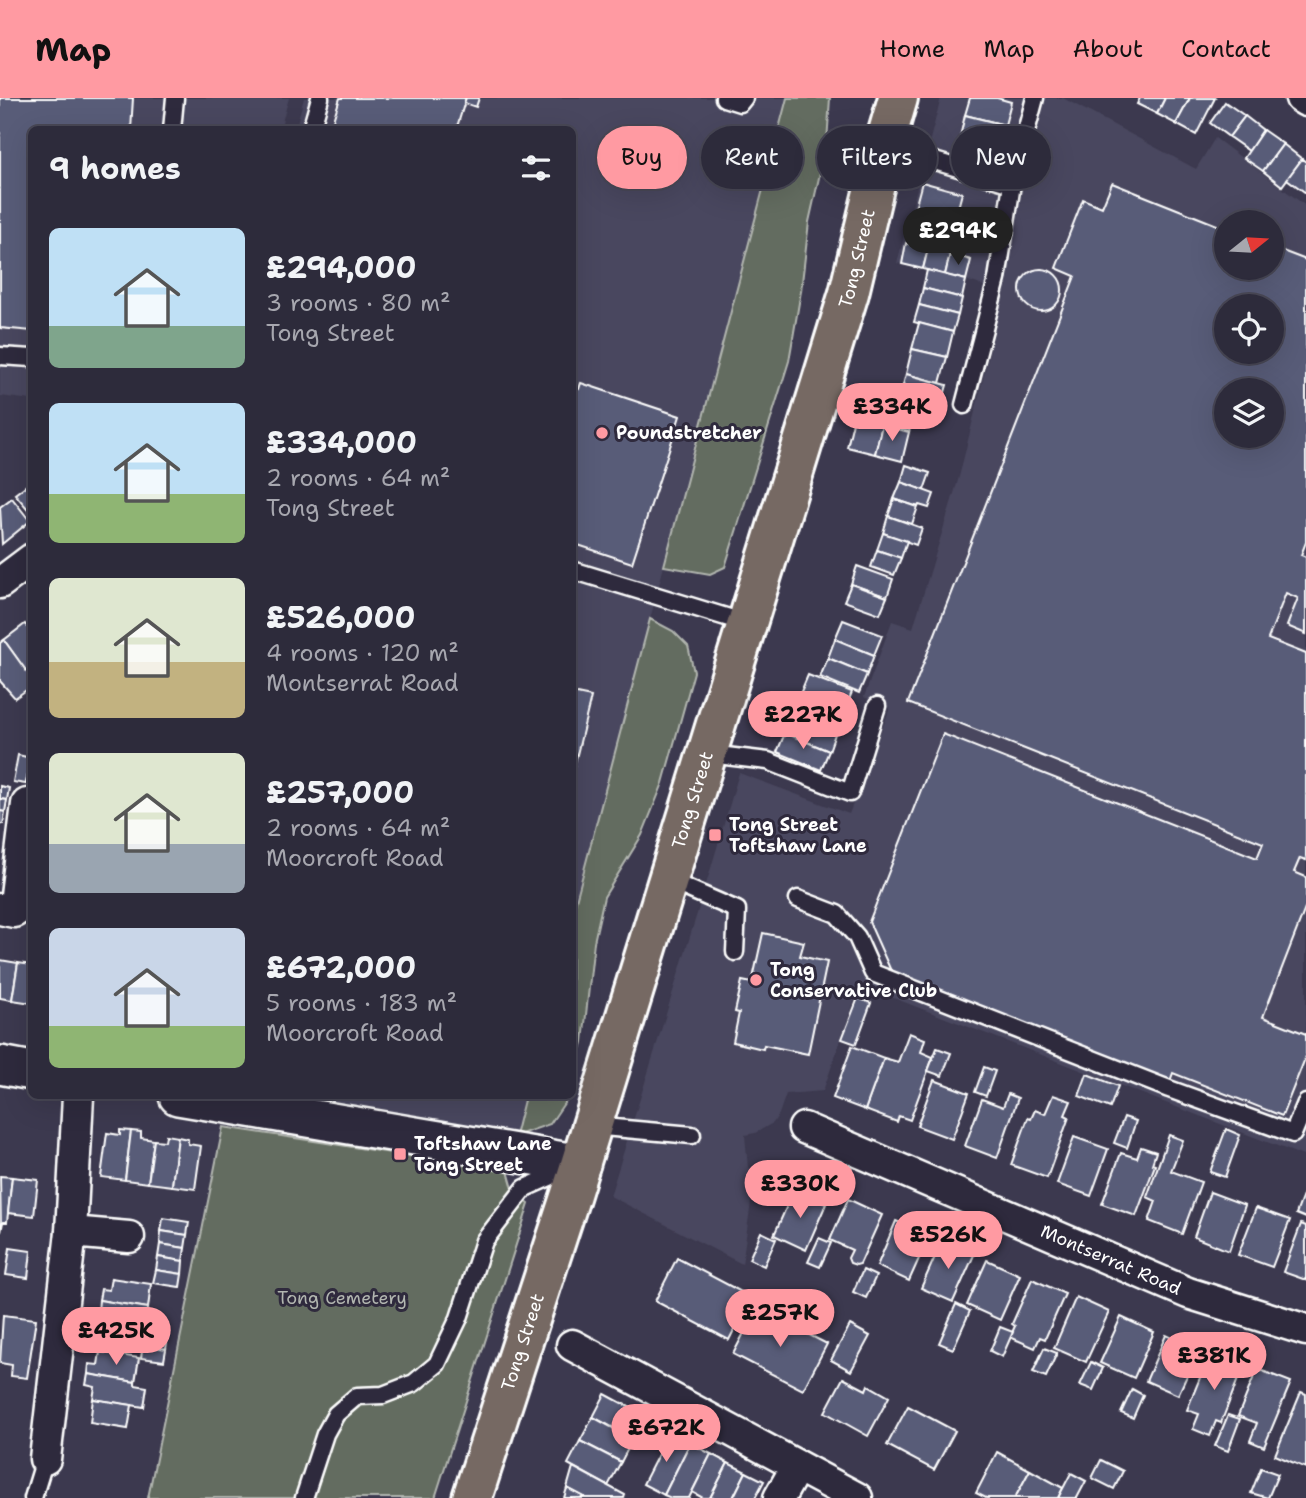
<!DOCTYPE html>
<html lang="en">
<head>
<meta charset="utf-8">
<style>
  body { margin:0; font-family:"Shantell Sans",sans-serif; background:#353342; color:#f1f3f6; height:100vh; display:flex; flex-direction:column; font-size:26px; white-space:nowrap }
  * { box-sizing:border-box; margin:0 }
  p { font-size:23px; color:#a7a7af }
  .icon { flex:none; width:38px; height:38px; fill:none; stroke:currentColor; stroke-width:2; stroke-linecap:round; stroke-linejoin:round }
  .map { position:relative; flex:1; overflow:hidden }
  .details { position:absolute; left:28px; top:28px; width:548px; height:973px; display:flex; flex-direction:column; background:#2d2b3b; border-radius:10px; box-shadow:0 7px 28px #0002,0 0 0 2px #484755 }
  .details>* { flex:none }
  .hud { position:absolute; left:597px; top:28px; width:604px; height:63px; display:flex; gap:14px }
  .needle { width:46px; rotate:72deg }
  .controls { position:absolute; left:1214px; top:112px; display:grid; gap:14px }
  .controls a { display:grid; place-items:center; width:70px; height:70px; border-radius:50%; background:#2d2b3b; box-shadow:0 7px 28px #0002,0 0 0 2px #484755; font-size:35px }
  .price { position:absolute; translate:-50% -60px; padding:0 16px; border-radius:24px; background:#ff9aa2; color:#111; font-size:23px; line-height:46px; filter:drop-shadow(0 2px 4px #0008) }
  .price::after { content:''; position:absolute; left:50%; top:42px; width:21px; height:16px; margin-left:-10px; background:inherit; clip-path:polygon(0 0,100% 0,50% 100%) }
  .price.selected { background:#222; color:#fff }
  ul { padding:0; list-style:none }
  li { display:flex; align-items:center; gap:21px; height:175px; padding:0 21px }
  li span { display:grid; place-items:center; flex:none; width:196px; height:140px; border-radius:10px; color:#555 }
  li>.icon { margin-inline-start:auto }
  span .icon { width:84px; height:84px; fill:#fffc; stroke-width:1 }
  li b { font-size:30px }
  h2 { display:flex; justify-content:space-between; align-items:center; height:84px; padding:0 21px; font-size:30px }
  .chip { padding:0 24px; border-radius:32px; background:#2d2b3b; box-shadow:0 7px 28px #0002,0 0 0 2px #484755; font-size:24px; line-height:63px }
  .chip.selected { background:#ff9aa2; color:#111 }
  header { display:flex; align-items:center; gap:42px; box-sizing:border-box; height:98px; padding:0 35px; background:#ff9aa2; color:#111 }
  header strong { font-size:33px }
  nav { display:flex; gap:38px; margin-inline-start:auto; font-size:24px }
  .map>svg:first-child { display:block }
</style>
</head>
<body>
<header>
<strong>Map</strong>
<nav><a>Home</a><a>Map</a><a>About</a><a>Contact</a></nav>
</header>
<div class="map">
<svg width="1306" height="1400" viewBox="0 0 1306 1400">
  <rect width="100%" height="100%" fill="#3c394f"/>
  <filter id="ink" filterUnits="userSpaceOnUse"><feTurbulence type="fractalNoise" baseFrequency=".0143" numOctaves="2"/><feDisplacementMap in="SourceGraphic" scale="14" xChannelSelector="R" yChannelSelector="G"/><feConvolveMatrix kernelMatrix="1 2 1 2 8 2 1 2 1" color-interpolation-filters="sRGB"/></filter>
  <g filter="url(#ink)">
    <g fill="#49475e" fill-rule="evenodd">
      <path d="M0 0H289L280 31 32 32 31 302 0 298Z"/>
      <path d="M304 0H787L572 818V32H295Z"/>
      <path d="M941 0H1063L1196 71 1215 40 1306 108V1059L860 887 823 993 786 996 779 1016 773 1025 755 1035 745 1037 748 1070H756L742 1166 610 1098 708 780 739 675 849 716 890 610 864 599 892 523 913 530 959 379 1004 195 966 182 897 165ZM1227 124H1272V170H1227ZM1227 208H1272V254H1227ZM1227 292H1272V338H1227Z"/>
      <path d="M307 998H525L515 1038Z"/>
    </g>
    <g fill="#646c60" stroke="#b2b6b0" stroke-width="2">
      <path d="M787 0H830L827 44 809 124 801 193 789 263 725 469 710 476 664 468Z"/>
      <path d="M650 521 673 533 688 548 694 574 663 685 642 737 604 799 594 844 583 944 572 984V818Z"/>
      <path d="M525 998H569L550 1026 515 1038Z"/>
      <path d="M223 1029 508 1073 514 1094 529 1106 435 1400H148Z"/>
    </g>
    <g fill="#595b78" stroke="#fff" stroke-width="2" fill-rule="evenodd">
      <path d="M0 0H133L131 32H32V233L0 230Z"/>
      <path d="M340 0H466L456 32H330Z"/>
      <path d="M466 0H479L476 9 464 5Z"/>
      <path d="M970 0H997L1011 4 1005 27 965 17Z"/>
      <path d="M1140 0H1165L1157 16 1137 6Z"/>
      <path d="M1165 0H1190L1176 26 1157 16Z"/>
      <path d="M1190 0H1215L1196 37 1176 26Z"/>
      <path d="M1225 4 1245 18 1229 39 1210 25Z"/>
      <path d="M965 17 1005 27 999 50 960 39Z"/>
      <path d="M1245 18 1263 32 1249 53 1229 39Z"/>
      <path d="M1263 32 1283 46 1263 73 1244 60Z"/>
      <path d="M1283 46 1302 61 1282 88 1263 73Z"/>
      <path d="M1302 61 1306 64V95L1287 81Z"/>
      <path d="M922 84 962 95 954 125 914 114Z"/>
      <path d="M1112 85 1227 131V170H1272V149L1306 162V444L1301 457 1306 459V536L1287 528 1298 500 1286 495 1268 541 1306 556V762L1300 760 1294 774 1306 779V808L1263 919 1306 936V958L1282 1018 1173 975 1170 983 891 873 869 824 943 636 1257 760 1263 745 908 605 1075 178 1056 170 1083 101 1102 109ZM1227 208H1272V254H1227ZM1227 292H1272V338H1227Z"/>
      <path d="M914 114 954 125 948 148 908 136Z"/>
      <path d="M906 145 928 151 923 171 902 166Z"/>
      <path d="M928 151 950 156 945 177 923 171Z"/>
      <path d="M950 156 971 162 966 182 945 177Z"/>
      <circle cx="1041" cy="192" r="21"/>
      <path d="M927 172 966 182 962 200 923 190Z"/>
      <path d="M923 190 962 200 958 217 919 207Z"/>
      <path d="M919 207 958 217 953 234 914 224Z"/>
      <path d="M919 225 953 234 947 259 912 251Z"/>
      <path d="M912 251 947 259 940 285 906 276Z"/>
      <path d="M906 276 947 287 940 312 899 302Z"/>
      <path d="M581 285 680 318 632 465 572 445V289L579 291Z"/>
      <path d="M861 292 888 299 882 327 854 320Z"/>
      <path d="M888 299 916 306 909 334 882 327Z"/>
      <path d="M854 320 882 327 875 356 847 349Z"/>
      <path d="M882 327 909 334 902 363 875 356Z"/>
      <path d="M906 367 930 375 924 392 901 384Z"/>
      <path d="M32 383V416L15 396Z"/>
      <path d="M901 384 934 396 929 410 919 407 918 409 894 401Z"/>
      <path d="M12 400 30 423 2 446 0 409Z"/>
      <path d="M894 401 918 409 912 426 888 418Z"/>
      <path d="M888 418 922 430 916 447 883 435Z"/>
      <path d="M883 435 907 443 901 460 877 452Z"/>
      <path d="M877 452 901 460 894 477 871 469Z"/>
      <path d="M857 468 893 481 887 499 851 486Z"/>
      <path d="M851 486 887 499 880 516 844 503Z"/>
      <path d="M843 522 882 537 874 557 835 541Z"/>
      <path d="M25 526 32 535V577L30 578 4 542Z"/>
      <path d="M835 541 874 557 867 576 828 560Z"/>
      <path d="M4 542 32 581V588L15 600 0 583V545Z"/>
      <path d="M828 560 867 576 859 595 820 579Z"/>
      <path d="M808 577 852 594 844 614 800 596Z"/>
      <path d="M572 595 591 599 572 677Z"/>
      <path d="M800 596 844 614 836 633 793 615Z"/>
      <path d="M793 615 836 633 829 653 785 635Z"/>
      <path d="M785 635 829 653 821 672 777 654Z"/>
      <path d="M18 657 31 660 26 686 13 684Z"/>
      <path d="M31 660H32V687L26 686Z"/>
      <path d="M0 688 9 690 7 702 0 701Z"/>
      <path d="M0 701 7 702 5 714 0 713Z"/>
      <path d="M0 713 5 714 3 726H0Z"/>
      <path d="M763 835 804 844 800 858 827 864 808 956 764 947 763 951 733 944 739 915 735 914 742 883 752 885Z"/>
      <path d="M0 862 18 865 12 902 0 900Z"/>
      <path d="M18 865 32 867V905L12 902Z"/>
      <path d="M858 900 871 905 856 946 842 941Z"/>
      <path d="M909 935 925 941 921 954 933 959 910 1022 899 1018 897 1024 865 1012 884 960 898 964Z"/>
      <path d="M852 948 884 960 865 1012 833 1000Z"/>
      <path d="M937 950 951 955 942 978 928 973Z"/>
      <path d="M984 969 995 973 986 998 975 994Z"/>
      <path d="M1087 976 1118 988 1110 1010 1079 998Z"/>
      <path d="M934 982 969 995 952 1041 917 1028Z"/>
      <path d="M1008 996 1018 1000 997 1060 965 1048 982 1001 1003 1009Z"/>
      <path d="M1053 997 1071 1003 1065 1017 1069 1019 1047 1080 1011 1067 1028 1020 1031 1021 1035 1012 1045 1016Z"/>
      <path d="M1124 1019 1136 1023 1127 1050 1114 1045Z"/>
      <path d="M1226 1031 1240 1037 1225 1079 1210 1074Z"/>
      <path d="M120 1032 131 1033 125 1082 101 1079 107 1035 120 1037Z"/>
      <path d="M131 1033 141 1034V1040L154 1042 148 1085 125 1082Z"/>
      <path d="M166 1037 178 1039 172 1088 148 1085 154 1042 165 1043Z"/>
      <path d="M1169 1037 1183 1042 1171 1073 1201 1084 1182 1136 1149 1123 1156 1103 1147 1099Z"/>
      <path d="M178 1039 188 1041V1046L201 1048 195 1091 172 1088Z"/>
      <path d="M1074 1039 1108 1051 1091 1098 1057 1086Z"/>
      <path d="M1141 1049 1156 1054 1152 1066 1155 1067 1136 1118 1102 1106 1121 1055 1137 1060Z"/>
      <path d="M0 1078 12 1079 7 1124H3L1 1134Z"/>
      <path d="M12 1079 38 1082 34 1118 8 1115Z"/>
      <path d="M794 1092 826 1106 806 1152 774 1137Z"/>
      <path d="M1210 1094 1245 1107 1229 1153 1194 1139Z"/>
      <path d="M1304 1095H1306V1120L1296 1116Z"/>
      <path d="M848 1101 882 1117 860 1166 856 1167 850 1165 848 1160 852 1152 830 1142Z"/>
      <path d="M1256 1110 1290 1122 1272 1169 1238 1157Z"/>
      <path d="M163 1120 189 1124 187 1137 161 1133Z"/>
      <path d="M896 1123 929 1138 909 1183 877 1168Z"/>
      <path d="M1301 1126 1306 1128V1182L1283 1174Z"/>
      <path d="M161 1133 187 1137 185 1150 160 1146Z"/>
      <path d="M761 1134 776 1141 764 1168 749 1161Z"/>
      <path d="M819 1140 831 1145 820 1169 808 1164Z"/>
      <path d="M942 1143 974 1157 953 1204 921 1190Z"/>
      <path d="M160 1146 185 1150 183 1163 158 1159Z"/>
      <path d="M10 1150 31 1153 28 1180 6 1177Z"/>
      <path d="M158 1159 183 1163 182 1176 156 1172Z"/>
      <path d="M677 1160 751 1199 729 1242 655 1203Z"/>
      <path d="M987 1162 1020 1177 1000 1222 967 1207Z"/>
      <path d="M156 1172 182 1176 180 1189 153 1185Z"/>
      <path d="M863 1172 876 1178 866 1200 853 1194Z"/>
      <path d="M111 1180 151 1186 148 1210 99 1202 101 1191 109 1192Z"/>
      <path d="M1032 1181 1065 1196 1045 1241 1040 1239 1035 1250 1010 1239 1015 1228 1012 1226Z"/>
      <path d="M1076 1199 1109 1214 1086 1264 1054 1250Z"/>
      <path d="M99 1202 148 1210 144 1233 104 1227 106 1216 98 1214Z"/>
      <path d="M956 1206 970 1213 953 1251 939 1245Z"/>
      <path d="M757 1210 827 1246 803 1292 733 1256Z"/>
      <path d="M3 1217 36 1221 27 1280 11 1278 12 1267 0 1265Z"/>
      <path d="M1121 1219 1154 1234 1134 1280 1100 1265Z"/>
      <path d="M850 1227 870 1238 851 1273 831 1262Z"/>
      <path d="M1000 1229 1013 1234 1002 1259 990 1253Z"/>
      <path d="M145 1235 168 1238 166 1251 143 1247Z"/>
      <path d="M1166 1237 1199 1252 1178 1297 1146 1283Z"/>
      <path d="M143 1247 166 1251 164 1263 141 1260Z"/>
      <path d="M1044 1250 1057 1255 1046 1279 1033 1274Z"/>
      <path d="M100 1254 139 1260 135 1284 88 1276 89 1266 98 1267Z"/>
      <path d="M1210 1255 1243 1268 1221 1325 1216 1323 1210 1338 1193 1331 1199 1316 1187 1312Z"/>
      <path d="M1091 1264 1103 1270 1093 1292 1080 1287Z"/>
      <path d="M1257 1271 1291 1284 1264 1349 1250 1343 1257 1325 1238 1318Z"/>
      <path d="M88 1276 135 1284V1287L147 1289 144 1309 93 1301 95 1289 86 1287Z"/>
      <path d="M843 1280 866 1292 868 1287 889 1299 868 1338 825 1314Z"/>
      <path d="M1132 1291 1143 1297 1133 1320 1121 1315Z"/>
      <path d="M1301 1294 1306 1296V1370L1275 1357Z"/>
      <path d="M605 1296 661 1326 649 1349 593 1319Z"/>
      <path d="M93 1301 132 1307 128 1331 90 1325Z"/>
      <path d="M908 1308 955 1333 934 1372 887 1347Z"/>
      <path d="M1228 1317 1240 1321 1228 1353 1215 1348Z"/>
      <path d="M593 1319 633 1341 621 1364 580 1343Z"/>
      <path d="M669 1335 690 1345 664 1397 643 1386Z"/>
      <path d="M580 1343 621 1364 608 1388 568 1366Z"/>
      <path d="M690 1345 711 1356 689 1400H671L664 1397Z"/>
      <path d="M997 1354 1030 1372 1015 1400H986L976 1395Z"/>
      <path d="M711 1356 728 1365 710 1400H703L692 1394Z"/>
      <path d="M1101 1362 1123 1373 1114 1391 1092 1380Z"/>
      <path d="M728 1365 746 1374 733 1400H710Z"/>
      <path d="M573 1369 625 1397 624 1400H586L567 1390Z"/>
      <path d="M1261 1370 1278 1376 1268 1400 1251 1395Z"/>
      <path d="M1030 1372 1063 1390 1058 1400H1015Z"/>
      <path d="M746 1374 764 1383 755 1400H733Z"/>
      <path d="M1071 1375 1086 1383 1077 1400H1058Z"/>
      <path d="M567 1390 586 1400H564Z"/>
    </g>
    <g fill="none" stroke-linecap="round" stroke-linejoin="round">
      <g stroke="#fff" stroke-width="21">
        <g id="service">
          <path d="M724 0 740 5 744 0"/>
          <path d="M172 32 175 0"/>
          <path d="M311 32 320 0"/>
          <path d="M884 48 1012 86"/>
          <path d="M0 258 32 260"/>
          <path d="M964 307 997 181 1012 86 1035 0"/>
          <path d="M572 472 749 526"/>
          <path d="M709 656 768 663 850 695 877 608"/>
          <path d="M668 782 737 812 735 854"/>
          <path d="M798 801 837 816 857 839 873 875 1169 991 1293 1036 1306 1005"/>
          <path d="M592 1028 692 1037"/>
          <path d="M33 1400 45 1361"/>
          <path d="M304 1400 325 1336 336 1316 357 1298 383 1297 414 1285 437 1266 459 1220 484 1143 525 1090 568 1071"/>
        </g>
      </g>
      <g stroke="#fff" stroke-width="35">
        <g id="minor">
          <path d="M1301 0 1306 3"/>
          <path d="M0 485 32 461"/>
          <path d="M0 811 14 814 27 706"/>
          <path d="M78 998 71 1134 129 1139"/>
          <path id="s1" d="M804 1030 1188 1195 1306 1232"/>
          <path d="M572 1247 857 1400"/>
          <path d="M45 1361 71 1134"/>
          <path d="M779 1400 797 1368"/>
        </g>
      </g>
      <g stroke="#fff" stroke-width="42">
        <g id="tertiary">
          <path d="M0 967 32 973"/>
          <path d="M178 998 581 1066"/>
        </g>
      </g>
      <g stroke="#fff" stroke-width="44">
        <g id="trunk">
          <path id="s2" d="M472 1400 571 1096 849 195 884 48 898 0"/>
        </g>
      </g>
      <use href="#service" stroke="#2f2a3d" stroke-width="16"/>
      <use href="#minor" stroke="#2f2a3d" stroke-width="30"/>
      <use href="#tertiary" stroke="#2f2a3d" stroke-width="37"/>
      <use href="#trunk" stroke="#766964" stroke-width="38"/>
    </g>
  </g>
  <g fill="#ff9aa2" stroke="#2f2a3d" stroke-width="2.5">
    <circle cx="602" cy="335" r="7"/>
    <rect x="708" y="730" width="14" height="14" rx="3.5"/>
    <circle cx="756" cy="882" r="7"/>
    <rect x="393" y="1049" width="14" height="14" rx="3.5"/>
  </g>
  <g text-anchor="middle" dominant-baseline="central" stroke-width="6" stroke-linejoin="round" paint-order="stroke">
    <g font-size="18" fill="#fff" stroke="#2f2a3d">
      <text stroke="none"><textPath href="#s2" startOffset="1298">Tong Street</textPath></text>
      <text stroke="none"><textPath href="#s2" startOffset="732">Tong Street</textPath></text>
      <text stroke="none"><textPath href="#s1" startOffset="334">Montserrat Road</textPath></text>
      <text stroke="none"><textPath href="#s2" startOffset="164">Tong Street</textPath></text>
    </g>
    <g font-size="18" font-weight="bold" fill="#fff" stroke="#2f2a3d" text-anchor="start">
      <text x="616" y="335">Poundstretcher</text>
      <text x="729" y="727">Tong Street<tspan x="729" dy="21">Toftshaw Lane</tspan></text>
      <text x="770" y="872">Tong<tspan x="770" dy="21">Conservative Club</tspan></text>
      <text x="414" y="1046">Toftshaw Lane<tspan x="414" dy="21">Tong Street</tspan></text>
    </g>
    <g font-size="18" fill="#b2b6b0" stroke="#2f2a3d">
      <text x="342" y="1200">Tong Cemetery</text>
    </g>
  </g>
</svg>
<div class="controls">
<a><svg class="needle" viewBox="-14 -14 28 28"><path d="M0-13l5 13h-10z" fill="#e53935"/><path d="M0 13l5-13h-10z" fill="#a7a7af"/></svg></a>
<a><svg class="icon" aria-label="locate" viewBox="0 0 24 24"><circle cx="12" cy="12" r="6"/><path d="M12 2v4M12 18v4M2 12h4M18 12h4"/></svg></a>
<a><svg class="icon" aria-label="layers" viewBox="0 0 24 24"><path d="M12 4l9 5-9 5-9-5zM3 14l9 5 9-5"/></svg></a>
</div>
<b class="price selected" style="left:958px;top:169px">£294K</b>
<b class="price" style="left:892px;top:345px">£334K</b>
<b class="price" style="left:803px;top:653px">£227K</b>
<b class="price" style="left:800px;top:1122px">£330K</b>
<b class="price" style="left:948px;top:1173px">£526K</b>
<b class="price" style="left:780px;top:1251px">£257K</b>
<b class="price" style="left:116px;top:1269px">£425K</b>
<b class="price" style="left:1214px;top:1294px">£381K</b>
<b class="price" style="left:666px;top:1366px">£672K</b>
<div class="hud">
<a class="chip selected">Buy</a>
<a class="chip">Rent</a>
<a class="chip">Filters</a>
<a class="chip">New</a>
</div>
<section class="details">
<h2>9 homes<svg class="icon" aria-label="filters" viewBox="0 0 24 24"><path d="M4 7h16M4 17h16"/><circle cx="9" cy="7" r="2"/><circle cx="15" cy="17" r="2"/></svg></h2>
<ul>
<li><span style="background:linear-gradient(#bfe0f5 70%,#7fa58c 0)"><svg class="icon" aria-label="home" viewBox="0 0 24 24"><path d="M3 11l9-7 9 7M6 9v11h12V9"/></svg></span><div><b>£294,000</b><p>3 rooms · 80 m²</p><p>Tong Street</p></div></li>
<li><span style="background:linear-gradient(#bfe0f5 65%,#8fb573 0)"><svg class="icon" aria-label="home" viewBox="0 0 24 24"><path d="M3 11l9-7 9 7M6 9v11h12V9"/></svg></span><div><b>£334,000</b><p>2 rooms · 64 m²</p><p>Tong Street</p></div></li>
<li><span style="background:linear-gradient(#dfe7d0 60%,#c2b280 0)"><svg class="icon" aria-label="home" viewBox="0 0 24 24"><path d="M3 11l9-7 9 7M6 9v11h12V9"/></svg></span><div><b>£526,000</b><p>4 rooms · 120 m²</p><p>Montserrat Road</p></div></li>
<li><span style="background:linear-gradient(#dfe7d0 65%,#9aa5b1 0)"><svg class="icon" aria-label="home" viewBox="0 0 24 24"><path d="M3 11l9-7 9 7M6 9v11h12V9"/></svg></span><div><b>£257,000</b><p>2 rooms · 64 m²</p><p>Moorcroft Road</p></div></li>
<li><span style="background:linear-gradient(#c9d6e8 70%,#8fb573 0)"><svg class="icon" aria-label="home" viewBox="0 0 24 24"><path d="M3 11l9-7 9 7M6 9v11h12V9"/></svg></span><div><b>£672,000</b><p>5 rooms · 183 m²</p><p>Moorcroft Road</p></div></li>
</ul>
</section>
</div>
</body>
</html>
